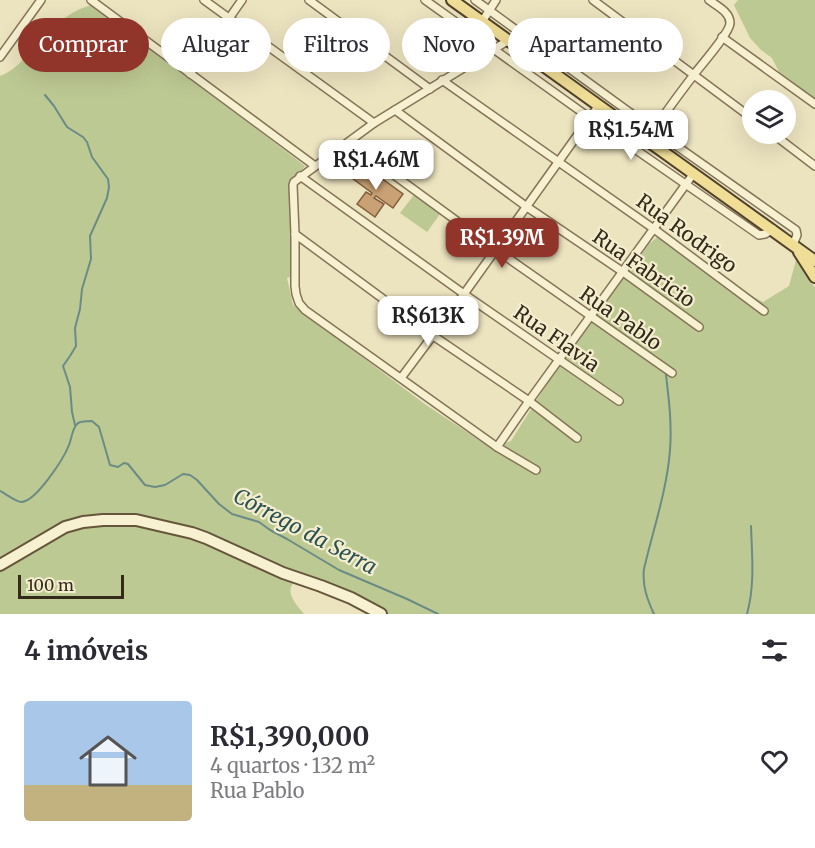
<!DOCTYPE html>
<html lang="pt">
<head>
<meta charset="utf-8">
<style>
  body { margin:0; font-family:Merriweather,serif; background:#f7f7f7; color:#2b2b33; height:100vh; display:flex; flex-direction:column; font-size:22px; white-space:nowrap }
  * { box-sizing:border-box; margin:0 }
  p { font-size:20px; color:#7c7c81 }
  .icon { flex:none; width:33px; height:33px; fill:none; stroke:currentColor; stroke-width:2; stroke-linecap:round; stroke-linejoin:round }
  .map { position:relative; height:614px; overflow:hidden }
  .details { display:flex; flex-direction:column; background:#fff; flex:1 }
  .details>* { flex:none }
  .top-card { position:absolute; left:18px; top:18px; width:780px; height:54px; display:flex; gap:12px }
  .fabs { position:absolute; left:742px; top:90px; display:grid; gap:12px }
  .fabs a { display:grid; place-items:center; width:54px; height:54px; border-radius:50%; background:#fff; box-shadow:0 6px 24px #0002; font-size:30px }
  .scale { position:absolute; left:18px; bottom:15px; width:106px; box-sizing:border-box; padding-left:6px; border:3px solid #342a1c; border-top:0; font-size:16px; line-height:21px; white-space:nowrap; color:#342a1c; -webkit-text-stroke:4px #f4edce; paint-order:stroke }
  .price { position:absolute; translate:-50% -51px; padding:0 14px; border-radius:12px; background:#fff; color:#222; font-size:20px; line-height:39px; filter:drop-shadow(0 2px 3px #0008) }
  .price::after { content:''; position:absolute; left:50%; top:36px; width:18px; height:14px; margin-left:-9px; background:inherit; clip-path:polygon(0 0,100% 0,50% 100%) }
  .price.active { background:#913429; color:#fff }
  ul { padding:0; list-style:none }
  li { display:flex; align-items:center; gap:18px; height:150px; padding:0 24px }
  li span { display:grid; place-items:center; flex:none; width:168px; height:120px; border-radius:6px; color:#555 }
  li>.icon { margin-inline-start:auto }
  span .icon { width:72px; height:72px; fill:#fffc; stroke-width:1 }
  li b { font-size:26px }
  h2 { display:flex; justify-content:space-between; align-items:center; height:72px; padding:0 24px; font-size:26px }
  .chip { padding:0 21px; border-radius:27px; background:#fff; box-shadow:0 6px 24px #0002; font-size:21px; line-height:54px }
  .chip.active { background:#913429; color:#fff }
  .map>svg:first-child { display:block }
</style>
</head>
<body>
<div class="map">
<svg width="815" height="614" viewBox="0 0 815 614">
  <rect width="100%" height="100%" fill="#ece3bf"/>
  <g fill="#bdc993">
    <path d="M738 0H815V110L793 92 783 80 772 58 761 50 750 38 734 5Z"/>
    <path d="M92 5 98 7 305 166 294 180 289 184 296 205 293 276 287 278 293 305 426 405 491 448 511 441 553 374 614 291 631 266H633L649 244 660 235 740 290 763 302 789 286 796 260 815 288V614H383L296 580C283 591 296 604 304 614H0V76C20 69 30 49 44 35 58 22 74 9 92 5Z"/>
    <path d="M414 195 440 214 427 232 400 213Z"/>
  </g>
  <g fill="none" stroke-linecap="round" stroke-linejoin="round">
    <g stroke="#6a8b86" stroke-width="2">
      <path d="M45 95 54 106 67 127 83 137 87 142 92 157 108 179 109 187 107 198 90 236 91 259 82 289 80 309 75 328 76 346 70 356 63 366 70 387 72 412 75 425"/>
      <path d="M0 491C6 494 15 501 21 502 36 502 64 458 69 445 72 438 72 428 78 423 82 421 87 421 92 421L99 427 110 465 118 467 124 463 128 464 145 485 155 487 165 485 183 474 190 475 197 480 219 504 232 514 259 522 270 530 287 539 339 570 407 599 438 614"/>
      <path d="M654 614C647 599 642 585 644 569 653 530 667 490 670 450 672 425 669 400 666 375"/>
      <path d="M747 614C755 585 752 556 751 526"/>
    </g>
  </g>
  <path fill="#caa175" stroke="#82603e" stroke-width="1.5" d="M362 164 403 194 393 208 376 196 374 198 384 204 375 217 357 204 366 192 371 195 372 193 352 178Z"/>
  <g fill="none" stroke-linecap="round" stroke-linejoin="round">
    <g stroke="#847458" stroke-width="10">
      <g id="street">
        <path d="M91 0 315 166"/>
        <path d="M204 0 374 123"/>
        <path d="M309 0 430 89"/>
        <path d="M425 0 590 118 759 235 765 234 773 229"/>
        <path d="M475 0 654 130 796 230 797 235 793 245"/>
        <path d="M593 0 753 119"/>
        <path d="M474 34 496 0"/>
        <path d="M722 37 815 104"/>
        <path d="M509 40 374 123 294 182 293 185 295 234V286L296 294 299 303 305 310 497 447 536 470"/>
        <path d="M0 57 41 0"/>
        <path d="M190 74 242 0"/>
        <path d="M442 80 654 229 764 311"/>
        <path d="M395 110 527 207 623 272 699 327"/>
        <path d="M773 134 815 166"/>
        <path d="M648 140C662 116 679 94 696 72 703 63 730 32 730 23 730 12 717 6 709 0"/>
        <path d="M349 142 495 249 672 373"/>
        <path d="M300 176 464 294 619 401"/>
        <path d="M295 234 432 335 529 401 577 438"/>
        <path d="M401 378 464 294 599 105"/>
        <path d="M497 447 529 401 694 173"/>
      </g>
    </g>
    <g stroke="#66553b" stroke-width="14">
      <path id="secondary" d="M0 565 65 527 83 522 103 520H136L192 533 206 538 283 573 321 586 351 598 381 614"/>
    </g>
    <g stroke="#51422c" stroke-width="14">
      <g id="primary">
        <path d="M452 0 815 261"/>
        <path d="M799 252 815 277"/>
      </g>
    </g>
    <use href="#street" stroke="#f7f0d1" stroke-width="7"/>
    <use href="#secondary" stroke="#f7f0d1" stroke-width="10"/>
    <use href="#primary" stroke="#f0dd96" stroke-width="10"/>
  </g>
  <g text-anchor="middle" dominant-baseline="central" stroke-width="4.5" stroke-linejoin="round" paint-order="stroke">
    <g font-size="20" fill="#342a1c" stroke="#f4edce">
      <text transform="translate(687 233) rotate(36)">Rua Rodrigo</text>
      <text transform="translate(644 268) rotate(35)">Rua Fabricio</text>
      <text transform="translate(621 318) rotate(35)">Rua Pablo</text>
      <text transform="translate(557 338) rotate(35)">Rua Flavia</text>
    </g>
    <g font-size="21" font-style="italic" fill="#2b5253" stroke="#f4edce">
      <text transform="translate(305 531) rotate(28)">Córrego da Serra</text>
    </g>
  </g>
</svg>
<div class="fabs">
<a><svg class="icon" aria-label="layers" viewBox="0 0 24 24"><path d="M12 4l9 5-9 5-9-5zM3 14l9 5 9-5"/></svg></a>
</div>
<div class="scale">100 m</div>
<b class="price" style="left:631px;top:161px">R$1.54M</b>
<b class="price" style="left:376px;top:191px">R$1.46M</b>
<b class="price active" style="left:502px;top:269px">R$1.39M</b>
<b class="price" style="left:428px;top:347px">R$613K</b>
<div class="top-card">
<a class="chip active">Comprar</a>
<a class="chip">Alugar</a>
<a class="chip">Filtros</a>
<a class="chip">Novo</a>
<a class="chip">Apartamento</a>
</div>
</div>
<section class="details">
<h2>4 imóveis<svg class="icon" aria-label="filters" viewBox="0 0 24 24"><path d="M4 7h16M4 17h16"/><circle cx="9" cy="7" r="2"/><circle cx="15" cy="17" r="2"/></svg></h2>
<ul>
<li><span style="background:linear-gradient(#a9c7e8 70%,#c2b280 0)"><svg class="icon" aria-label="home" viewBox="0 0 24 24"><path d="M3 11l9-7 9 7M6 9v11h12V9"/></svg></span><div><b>R$1,390,000</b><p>4 quartos · 132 m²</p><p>Rua Pablo</p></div><svg class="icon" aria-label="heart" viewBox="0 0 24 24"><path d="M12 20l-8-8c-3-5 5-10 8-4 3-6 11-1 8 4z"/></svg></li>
</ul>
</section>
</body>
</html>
